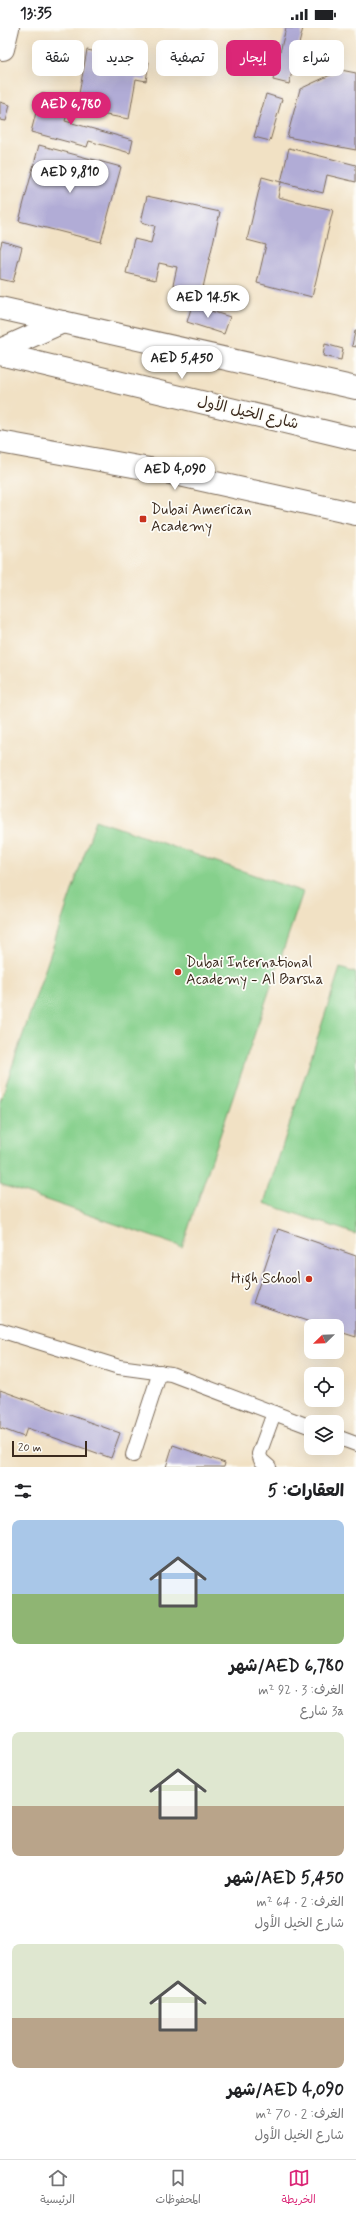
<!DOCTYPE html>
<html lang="ar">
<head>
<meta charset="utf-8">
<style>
  body { margin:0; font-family:Mynerve,"Playpen Sans Arabic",sans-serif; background:#f2f2f2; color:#202124; direction:rtl; height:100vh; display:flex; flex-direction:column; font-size:15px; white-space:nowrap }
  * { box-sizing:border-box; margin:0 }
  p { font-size:13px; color:#757577 }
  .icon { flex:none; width:22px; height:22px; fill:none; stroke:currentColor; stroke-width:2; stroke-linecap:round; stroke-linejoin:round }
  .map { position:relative; height:1439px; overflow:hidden; direction:ltr }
  .details { display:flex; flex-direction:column; background:#fff; flex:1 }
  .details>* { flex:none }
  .hud { position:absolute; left:12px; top:12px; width:332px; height:36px; direction:rtl; display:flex; gap:8px }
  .needle { width:26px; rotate:247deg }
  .buttons { position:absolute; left:304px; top:1291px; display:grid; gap:8px }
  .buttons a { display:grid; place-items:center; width:40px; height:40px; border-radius:8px; background:#fff; box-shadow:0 4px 16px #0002; font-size:20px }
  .scale { position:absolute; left:12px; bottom:10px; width:75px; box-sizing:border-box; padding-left:4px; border:2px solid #3b2a1e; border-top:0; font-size:11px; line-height:14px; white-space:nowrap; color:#3b2a1e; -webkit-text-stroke:3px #fdfcf7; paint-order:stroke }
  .price { position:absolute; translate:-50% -34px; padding:0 9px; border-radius:14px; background:#fff; color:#222; font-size:13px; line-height:26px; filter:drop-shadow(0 1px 2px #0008) }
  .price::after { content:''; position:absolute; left:50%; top:24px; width:12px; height:9px; margin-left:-6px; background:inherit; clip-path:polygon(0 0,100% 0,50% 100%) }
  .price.current { background:#db2777; color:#fff }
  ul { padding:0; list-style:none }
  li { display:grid; align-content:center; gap:8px; height:212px; padding:0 12px }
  li span { display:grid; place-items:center; height:124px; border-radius:8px; color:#555 }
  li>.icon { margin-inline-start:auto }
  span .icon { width:72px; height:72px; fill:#fffc; stroke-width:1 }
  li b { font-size:17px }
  h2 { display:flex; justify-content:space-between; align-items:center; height:48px; padding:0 12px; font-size:17px }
  .tag { padding:0 14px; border-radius:8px; background:#fff; box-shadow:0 4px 16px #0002; font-size:14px; line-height:36px }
  .tag.current { background:#db2777; color:#fff }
  .status { display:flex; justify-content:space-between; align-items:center; height:28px; padding:0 20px; background:#fff; direction:ltr }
  .status svg { height:11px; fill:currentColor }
  .tabs { display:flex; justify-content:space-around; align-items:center; height:56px; border-top:1px solid #e0e0e0; background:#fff; font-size:11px; color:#757577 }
  .tabs a { display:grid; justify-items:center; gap:2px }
  .tabs .current { color:#db2777 }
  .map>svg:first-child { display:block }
</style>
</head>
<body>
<div class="status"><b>13:35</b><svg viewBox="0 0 49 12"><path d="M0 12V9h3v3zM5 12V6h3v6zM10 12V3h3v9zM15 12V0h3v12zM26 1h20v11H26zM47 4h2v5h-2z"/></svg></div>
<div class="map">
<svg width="356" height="1439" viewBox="0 0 356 1439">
  <rect width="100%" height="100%" fill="#fdfcf7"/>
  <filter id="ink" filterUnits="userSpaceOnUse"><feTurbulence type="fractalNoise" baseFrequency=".025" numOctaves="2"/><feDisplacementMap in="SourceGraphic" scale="8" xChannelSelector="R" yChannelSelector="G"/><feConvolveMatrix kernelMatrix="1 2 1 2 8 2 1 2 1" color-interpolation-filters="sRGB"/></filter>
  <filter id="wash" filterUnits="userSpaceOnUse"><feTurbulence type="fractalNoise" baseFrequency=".012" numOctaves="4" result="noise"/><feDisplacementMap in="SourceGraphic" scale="16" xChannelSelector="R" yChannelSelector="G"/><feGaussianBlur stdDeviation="0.9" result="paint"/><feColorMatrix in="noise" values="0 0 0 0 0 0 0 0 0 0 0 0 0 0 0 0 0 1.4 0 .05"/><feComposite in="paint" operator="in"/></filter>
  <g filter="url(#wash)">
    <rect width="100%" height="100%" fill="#f1e1c4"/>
    <g fill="#86d08c" stroke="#607d55">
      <path d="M96 792 303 864 182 1219 0 1156V1074Z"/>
      <path d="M340 940 356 945V1206L264 1175Z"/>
    </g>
    <g id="blocks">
      <g fill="#b1acd6">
        <path d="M286 0H303L289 56 273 52Z"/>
        <path d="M87 22 149 34 146 53 136 51 129 91 76 82Z"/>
        <path d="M341 42 356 45V122L287 109 300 61Z"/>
        <path d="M41 65 71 73 65 93 133 112 130 125 89 113 87 119 31 104Z"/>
        <path d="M266 66 282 71 270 113 254 109Z"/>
        <path d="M0 74 10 77 6 93 0 92Z"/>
        <path d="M39 117 121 139 101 214 19 193Z"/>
        <path d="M289 120 356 137V154L327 147 323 165 281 154 278 169 333 182 312 269 257 255 266 217 247 212 262 149 281 154Z"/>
        <path d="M147 168 220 184 202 264 173 257 177 239 159 235 155 252 126 245 134 211 151 215 155 198 141 194Z"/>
        <path d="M2 213 22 219 13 254 0 251V221Z"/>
        <path d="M192 277 230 289 224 306 187 294Z"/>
        <path d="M355 303H356V319L352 318Z"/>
        <path d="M325 316 343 321 341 332 323 328Z"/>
        <path d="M278 1201 356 1228V1309L337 1303V1298H322L253 1275Z"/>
        <path d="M0 1362 120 1405 111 1430 27 1400 24 1409 0 1400Z"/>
        <path d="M173 1417 225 1435 224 1439H166Z"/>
      </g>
    </g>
  </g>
  <g filter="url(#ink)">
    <use href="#blocks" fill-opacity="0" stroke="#7b6a58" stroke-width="1"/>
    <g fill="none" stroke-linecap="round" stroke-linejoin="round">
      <g stroke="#7b6a58" stroke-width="16">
        <g id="service">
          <path d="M0 1302 119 1339 171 1346 311 1399"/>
          <path d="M337 1409 356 1416"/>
          <path d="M133 1427 160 1344"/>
          <path d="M269 1439 261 1432 259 1426 274 1385"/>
        </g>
      </g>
      <g stroke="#7b6a58" stroke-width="24">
        <g id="minor">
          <path d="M3 21 8 0"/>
          <path d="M0 280 356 360"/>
        </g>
      </g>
      <g stroke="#7b6a58" stroke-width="24">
        <g id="secondary">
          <path d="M0 322 63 294"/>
          <path d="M0 326 356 411"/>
          <path d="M0 414 166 444 356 486"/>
        </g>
      </g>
      <use href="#service" stroke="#fff" stroke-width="14"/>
      <use href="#minor" stroke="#fff" stroke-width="22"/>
      <use href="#secondary" stroke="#fff" stroke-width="22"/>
    </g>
  </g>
  <g fill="#c8321e" stroke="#fdfcf7" stroke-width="1.5">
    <rect x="139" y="487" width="8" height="8" rx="2"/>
    <circle cx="178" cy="944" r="4"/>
    <circle cx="309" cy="1251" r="4"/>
  </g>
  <g text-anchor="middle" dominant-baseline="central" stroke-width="3.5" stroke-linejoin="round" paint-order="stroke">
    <g font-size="15" fill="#3b2a1e" stroke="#fdfcf7">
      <text transform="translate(248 385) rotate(13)">شارع الخيل الأول</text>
    </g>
    <g font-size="15" fill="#3b2a1e" stroke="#fdfcf7" text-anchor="start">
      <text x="151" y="482">Dubai American<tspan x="151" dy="17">Academy</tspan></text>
      <text x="186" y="935">Dubai International<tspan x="186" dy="17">Academy - Al Barsha</tspan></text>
      <text x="301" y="1251" text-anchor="end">High School</text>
    </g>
  </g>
</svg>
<div class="buttons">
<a><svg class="needle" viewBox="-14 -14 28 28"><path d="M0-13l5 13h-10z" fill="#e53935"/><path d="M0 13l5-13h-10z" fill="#757577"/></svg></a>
<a><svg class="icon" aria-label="locate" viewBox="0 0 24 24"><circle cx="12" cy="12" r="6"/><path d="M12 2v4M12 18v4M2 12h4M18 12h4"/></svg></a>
<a><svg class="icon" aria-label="layers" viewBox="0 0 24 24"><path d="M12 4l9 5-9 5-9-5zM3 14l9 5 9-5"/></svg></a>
</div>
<div class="scale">20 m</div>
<b class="price current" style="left:71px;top:98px">AED 6,780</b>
<b class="price" style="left:70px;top:166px">AED 9,810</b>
<b class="price" style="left:208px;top:291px">AED 14.5K</b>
<b class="price" style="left:182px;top:352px">AED 5,450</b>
<b class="price" style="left:175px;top:463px">AED 4,090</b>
<div class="hud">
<a class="tag">شراء</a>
<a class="tag current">إيجار</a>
<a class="tag">تصفية</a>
<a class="tag">جديد</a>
<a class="tag">شقة</a>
</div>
</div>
<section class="details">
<h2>العقارات: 5<svg class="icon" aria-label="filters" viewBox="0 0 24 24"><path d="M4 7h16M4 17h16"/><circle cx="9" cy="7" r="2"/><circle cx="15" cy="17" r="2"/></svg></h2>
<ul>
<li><span style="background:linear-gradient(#a9c7e8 60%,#8fb573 0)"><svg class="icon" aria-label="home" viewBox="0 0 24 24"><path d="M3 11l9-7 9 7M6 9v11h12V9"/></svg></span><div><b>AED 6,780/شهر</b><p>الغرف: 3 · 92 m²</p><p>3a شارع</p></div></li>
<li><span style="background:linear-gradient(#dfe7d0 60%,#b9a48a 0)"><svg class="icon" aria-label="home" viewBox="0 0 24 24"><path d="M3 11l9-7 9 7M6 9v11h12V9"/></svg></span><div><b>AED 5,450/شهر</b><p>الغرف: 2 · 64 m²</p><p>شارع الخيل الأول</p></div></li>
<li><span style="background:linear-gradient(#dfe7d0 60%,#b9a48a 0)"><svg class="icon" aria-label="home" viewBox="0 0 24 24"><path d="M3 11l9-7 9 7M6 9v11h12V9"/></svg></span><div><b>AED 4,090/شهر</b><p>الغرف: 2 · 70 m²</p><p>شارع الخيل الأول</p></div></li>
</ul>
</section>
<nav class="tabs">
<a class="current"><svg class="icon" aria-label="map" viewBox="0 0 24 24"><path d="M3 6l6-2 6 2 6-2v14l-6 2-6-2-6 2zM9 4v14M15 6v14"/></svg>الخريطة</a>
<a><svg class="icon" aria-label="saved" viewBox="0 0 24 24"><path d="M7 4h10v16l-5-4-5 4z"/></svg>المحفوظات</a>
<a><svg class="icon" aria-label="home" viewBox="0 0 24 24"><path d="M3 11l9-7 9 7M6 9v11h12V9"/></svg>الرئيسية</a>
</nav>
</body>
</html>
